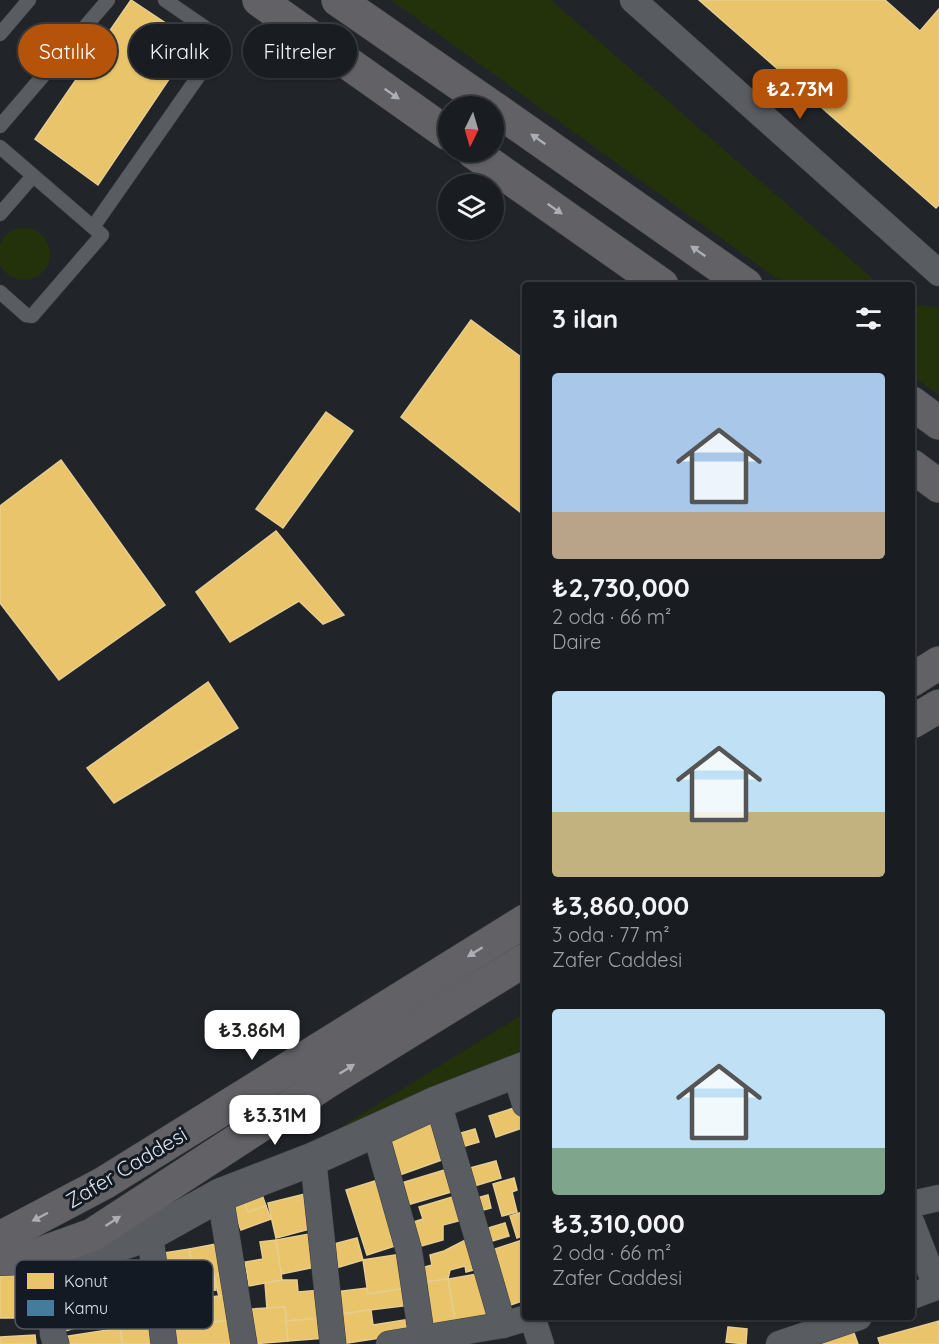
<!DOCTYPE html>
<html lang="tr">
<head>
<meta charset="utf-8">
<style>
  body { margin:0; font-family:Quicksand,sans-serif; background:#26292d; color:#f1f3f6; height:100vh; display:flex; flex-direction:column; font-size:22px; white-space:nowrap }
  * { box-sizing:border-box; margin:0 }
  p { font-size:20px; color:#9fa1a5 }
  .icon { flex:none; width:33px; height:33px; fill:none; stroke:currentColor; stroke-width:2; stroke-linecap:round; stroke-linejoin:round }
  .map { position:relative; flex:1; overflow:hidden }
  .drawer { position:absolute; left:522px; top:282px; width:393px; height:1038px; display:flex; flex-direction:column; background:#191c20; border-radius:6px; box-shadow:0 2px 4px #0004,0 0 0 2px #373a3e }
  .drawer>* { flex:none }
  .hud { position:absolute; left:18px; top:24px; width:414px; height:54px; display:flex; gap:12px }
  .needle { width:39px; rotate:185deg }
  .controls { position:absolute; left:438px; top:96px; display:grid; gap:12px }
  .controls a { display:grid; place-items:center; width:66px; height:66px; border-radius:50%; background:#191c20; box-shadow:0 2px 4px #0004,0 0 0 2px #373a3e; font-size:30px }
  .price { position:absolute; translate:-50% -51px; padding:0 14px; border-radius:12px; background:#fff; color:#222; font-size:20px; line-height:39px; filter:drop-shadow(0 2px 3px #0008) }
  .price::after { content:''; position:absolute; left:50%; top:36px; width:18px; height:14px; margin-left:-9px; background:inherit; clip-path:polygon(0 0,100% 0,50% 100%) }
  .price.on { background:#b45309; color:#fff }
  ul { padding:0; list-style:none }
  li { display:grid; align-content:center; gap:12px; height:318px; padding:0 30px }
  li span { display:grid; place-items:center; height:186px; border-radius:6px; color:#555 }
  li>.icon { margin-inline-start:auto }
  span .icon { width:108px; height:108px; fill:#fffc; stroke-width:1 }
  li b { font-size:26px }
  h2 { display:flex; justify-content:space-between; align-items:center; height:72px; padding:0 30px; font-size:26px }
  .tag { padding:0 21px; border-radius:27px; background:#191c20; box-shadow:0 2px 4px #0004,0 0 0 2px #373a3e; font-size:21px; line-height:54px }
  .tag.on { background:#b45309; color:#fff }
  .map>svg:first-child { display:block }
</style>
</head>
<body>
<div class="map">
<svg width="939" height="1344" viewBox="0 0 939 1344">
  <rect width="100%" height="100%" fill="#21252a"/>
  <g fill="#24320c">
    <path d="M391 0H551L880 285H786Z"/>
    <circle cx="24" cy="254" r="26"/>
    <path d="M912 304 939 308V395L912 376Z"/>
    <path d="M525 1013V1054L322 1139Z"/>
  </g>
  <g fill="#e9c46a" stroke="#e6cd90" stroke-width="1.5">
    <path d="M131 0 194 42 98 185 35 139Z"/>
    <path d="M699 0H885L920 31 939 9V205L936 208Z"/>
    <path d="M471 320 525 360V516L401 417Z"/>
    <path d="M326 412 353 431 283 528 256 509Z"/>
    <path d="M61 460 165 605 59 680 0 603V506Z"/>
    <path d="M276 531 344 615 323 624 299 601 230 642 196 592Z"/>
    <path d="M208 682 238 728 114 803 87 768Z"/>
    <path d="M520 1106 525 1127 496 1137 489 1116Z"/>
    <path d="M437 1120 450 1157 397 1176 384 1140Z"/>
    <path d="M475 1129 479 1142 458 1148 454 1135Z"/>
    <path d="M496 1161 501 1178 471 1187 466 1169Z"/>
    <path d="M451 1168 458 1190 404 1206 398 1184Z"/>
    <path d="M514 1178 517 1190 512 1192 517 1212 502 1216 493 1184Z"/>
    <path d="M378 1180 398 1245 367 1255 346 1190Z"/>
    <path d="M260 1189 266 1206 248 1212 242 1195Z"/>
    <path d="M309 1193 310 1229 276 1238 268 1203Z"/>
    <path d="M242 1195 248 1212 266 1206 271 1219 241 1230 230 1199Z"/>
    <path d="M459 1195 466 1219 443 1225V1240L414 1248 407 1224 423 1219 419 1207Z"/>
    <path d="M488 1195 491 1208 476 1212 473 1199Z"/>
    <path d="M525 1211V1235L517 1238 510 1216Z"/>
    <path d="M505 1223 509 1236 489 1242 485 1229Z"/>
    <path d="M314 1233 321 1266 281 1274 276 1240Z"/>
    <path d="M473 1236 481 1268 466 1272 465 1266 450 1270 448 1279 419 1283 417 1269 432 1265 430 1255 444 1251Z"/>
    <path d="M357 1238 363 1260 336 1268 330 1245Z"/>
    <path d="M525 1239V1300L502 1308 483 1253Z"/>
    <path d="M276 1240 282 1280 249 1286 245 1262 263 1259 260 1242Z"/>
    <path d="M227 1242 231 1273 214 1276 216 1290 195 1292 196 1288 189 1249Z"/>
    <path d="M189 1249 196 1288 171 1292 163 1253Z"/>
    <path d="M401 1254 407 1288 368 1294 363 1260Z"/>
    <path d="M231 1273 235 1294 219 1297 214 1276Z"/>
    <path d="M482 1273 488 1316 455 1321 448 1279Z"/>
    <path d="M16 1275V1318H0V1276Z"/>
    <path d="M448 1279 455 1321 426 1325 419 1283Z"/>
    <path d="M282 1280H297L298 1292 321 1290 324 1318 286 1321 285 1307 267 1309 265 1283Z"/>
    <path d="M367 1288 368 1294 407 1288 410 1305 338 1314 335 1292Z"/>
    <path d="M74 1290 85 1325 65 1331 54 1296Z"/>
    <path d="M183 1290 211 1297 214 1323 187 1325Z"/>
    <path d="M235 1294 239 1319 214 1323 211 1297Z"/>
    <path d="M285 1307 288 1341 252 1344 250 1309Z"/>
    <path d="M371 1310 373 1325 410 1319 412 1333 341 1344 338 1314Z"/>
    <path d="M152 1315 157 1344H122L120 1320Z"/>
    <path d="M324 1318 326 1338 288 1341 286 1321Z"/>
    <path d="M239 1319 242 1344H171L169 1327Z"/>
    <path d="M939 1321V1344H880L878 1338Z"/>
    <path d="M728 1327 747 1329 746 1344 726 1342Z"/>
    <path d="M120 1328 122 1344H64L63 1337Z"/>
    <path d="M854 1333 858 1344H801Z"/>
    <path d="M35 1335 36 1344H0V1337Z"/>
  </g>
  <rect fill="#457b9d" stroke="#739ab4" stroke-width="1.5" x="786" y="1317" width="20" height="2"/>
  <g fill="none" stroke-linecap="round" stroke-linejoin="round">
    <g stroke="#3d4045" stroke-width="15">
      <g id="service">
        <path d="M0 34 29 0"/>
        <path d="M0 126 108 0"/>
        <path d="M0 147 102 235 32 316 26 315 0 292"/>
        <path d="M0 214 33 176"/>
        <path d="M93 227 214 54 210 31 165 0"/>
      </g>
    </g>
    <g stroke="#3d4045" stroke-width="27">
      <g id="minor">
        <path d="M633 0 939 273"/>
        <path d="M515 1072 525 1104"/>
        <path d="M438 1102 503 1325"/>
        <path d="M375 1131 409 1251 422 1339"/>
        <path d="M313 1159 333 1344"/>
        <path d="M220 1195 244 1344"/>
        <path d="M912 1204 939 1198"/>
        <path d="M912 1224 936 1286"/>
        <path d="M150 1234 164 1344"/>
        <path d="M49 1266 53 1334 56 1344"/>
        <path d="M912 1296 939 1286"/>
        <path d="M532 1317 541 1344"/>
        <path d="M389 1344 503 1325 530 1317"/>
        <path d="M779 1344 859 1317"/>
      </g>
    </g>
    <g stroke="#3d4045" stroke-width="34">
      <path id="tertiary" d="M31 1268 49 1266 95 1253 150 1234 220 1195 313 1159 438 1102 525 1068"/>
    </g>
    <g stroke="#3d4045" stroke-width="34">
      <g id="secondary">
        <path d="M259 0 448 134"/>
        <path d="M338 0 491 106"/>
        <path d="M494 108 746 285"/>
        <path d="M473 152 662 285"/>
        <path d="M912 403 939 423"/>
        <path d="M912 466 939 486"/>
        <path d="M912 680 939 663"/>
        <path d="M912 722 939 706"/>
        <path d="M0 1238 104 1183 525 921"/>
        <path d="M0 1259 28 1258 92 1235 330 1080 525 960"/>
      </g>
    </g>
    <use href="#service" stroke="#595c61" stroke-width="14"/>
    <use href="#minor" stroke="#595c61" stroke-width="26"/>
    <use href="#tertiary" stroke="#595c61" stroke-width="33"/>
    <use href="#secondary" stroke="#626166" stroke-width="33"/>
  </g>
  <defs><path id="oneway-solid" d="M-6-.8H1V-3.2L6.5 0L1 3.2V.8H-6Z" transform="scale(1.5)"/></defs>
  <g fill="#acaeb5">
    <use href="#oneway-solid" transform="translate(392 94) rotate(35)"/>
    <use href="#oneway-solid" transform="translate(538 139) rotate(-145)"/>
    <use href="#oneway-solid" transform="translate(555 209) rotate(35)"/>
    <use href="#oneway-solid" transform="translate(698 251) rotate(-145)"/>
    <use href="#oneway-solid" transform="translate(475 952) rotate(148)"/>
    <use href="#oneway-solid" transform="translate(347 1069) rotate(-32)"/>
    <use href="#oneway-solid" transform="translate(40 1217) rotate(152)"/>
    <use href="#oneway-solid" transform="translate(113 1221) rotate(-33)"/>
  </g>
  <g text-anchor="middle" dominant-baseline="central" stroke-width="6" stroke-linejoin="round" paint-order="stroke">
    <g font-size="21" fill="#dee2e9" stroke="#141a24">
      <text transform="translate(126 1167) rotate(-31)">Zafer Caddesi</text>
    </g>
  </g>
  <rect x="15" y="1260" width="198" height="69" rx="9" fill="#141a24" stroke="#51565f" stroke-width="1.5"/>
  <rect x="27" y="1273" width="27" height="16" fill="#e9c46a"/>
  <rect x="27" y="1300" width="27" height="16" fill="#457b9d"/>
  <g font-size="16" fill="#dee2e9">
    <text x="64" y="1287">Konut</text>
    <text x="64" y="1314">Kamu</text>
  </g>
</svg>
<div class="controls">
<a><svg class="needle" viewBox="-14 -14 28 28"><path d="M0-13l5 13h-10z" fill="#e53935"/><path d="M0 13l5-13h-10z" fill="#9fa1a5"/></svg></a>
<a><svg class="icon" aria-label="layers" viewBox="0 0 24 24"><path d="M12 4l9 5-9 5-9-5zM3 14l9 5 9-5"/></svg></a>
</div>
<b class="price on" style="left:800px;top:120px">₺2.73M</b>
<b class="price" style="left:252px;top:1061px">₺3.86M</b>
<b class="price" style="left:275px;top:1146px">₺3.31M</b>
<div class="hud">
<a class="tag on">Satılık</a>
<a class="tag">Kiralık</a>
<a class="tag">Filtreler</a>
</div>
<section class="drawer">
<h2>3 ilan<svg class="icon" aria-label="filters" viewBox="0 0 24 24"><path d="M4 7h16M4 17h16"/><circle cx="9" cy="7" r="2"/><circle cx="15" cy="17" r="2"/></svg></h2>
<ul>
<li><span style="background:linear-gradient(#a9c7e8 75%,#b9a48a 0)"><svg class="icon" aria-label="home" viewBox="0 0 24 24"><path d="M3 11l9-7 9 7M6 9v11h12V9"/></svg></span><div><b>₺2,730,000</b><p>2 oda · 66 m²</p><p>Daire</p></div></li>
<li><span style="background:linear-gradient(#bfe0f5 65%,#c2b280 0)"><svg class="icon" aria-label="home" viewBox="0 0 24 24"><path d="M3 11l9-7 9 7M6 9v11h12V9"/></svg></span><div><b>₺3,860,000</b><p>3 oda · 77 m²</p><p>Zafer Caddesi</p></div></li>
<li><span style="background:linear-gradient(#bfe0f5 75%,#7fa58c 0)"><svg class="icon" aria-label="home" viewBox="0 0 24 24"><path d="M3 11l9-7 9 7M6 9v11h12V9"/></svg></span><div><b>₺3,310,000</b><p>2 oda · 66 m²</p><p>Zafer Caddesi</p></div></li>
</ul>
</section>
</div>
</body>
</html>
